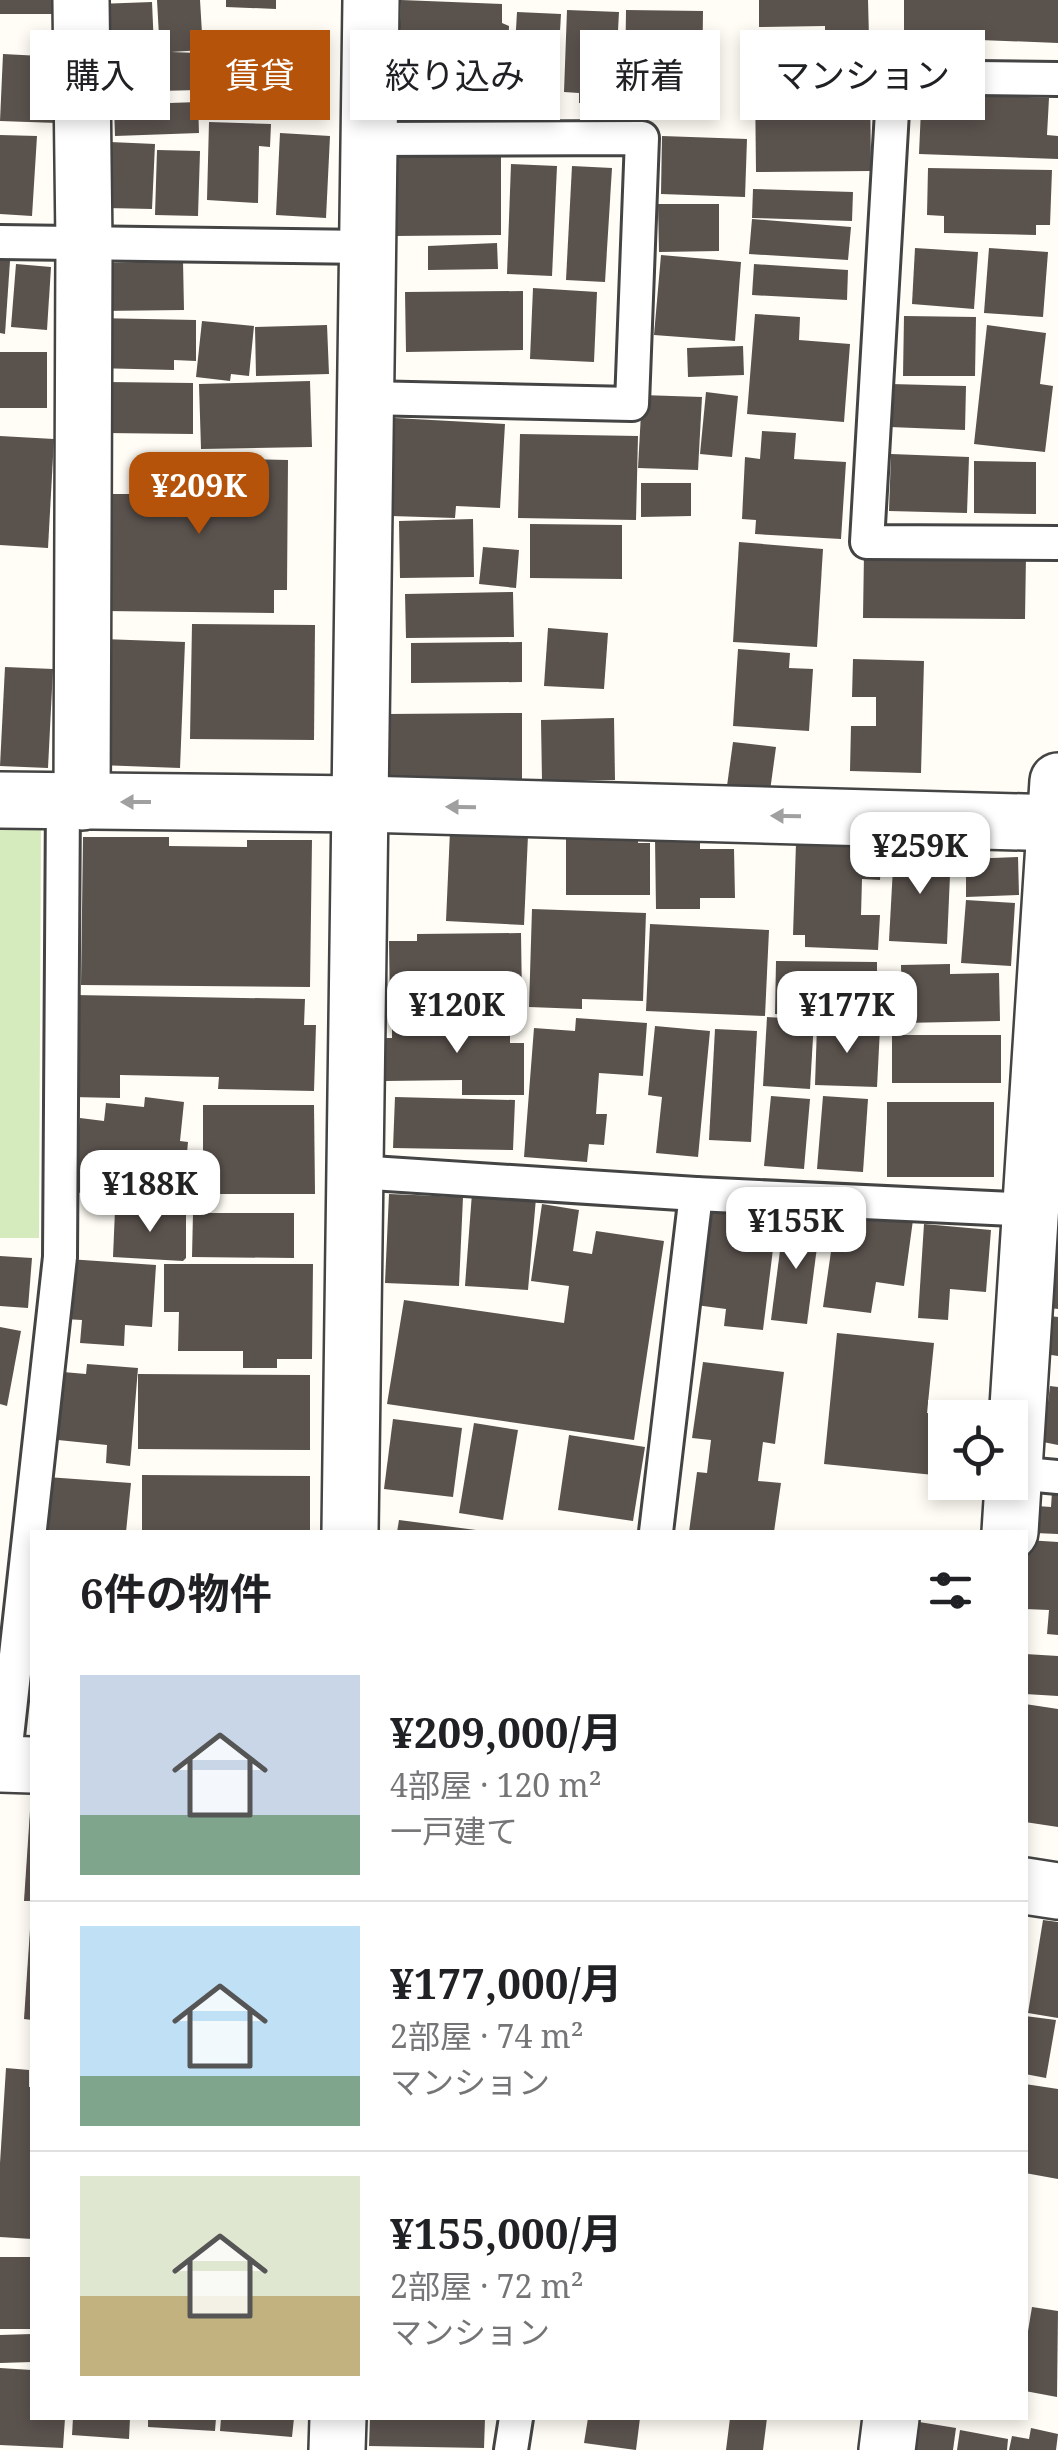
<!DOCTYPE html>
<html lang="ja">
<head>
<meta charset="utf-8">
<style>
  body { margin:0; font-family:"Noto Serif","Noto Sans JP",serif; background:#f2f2f2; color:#202124; height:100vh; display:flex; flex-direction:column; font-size:38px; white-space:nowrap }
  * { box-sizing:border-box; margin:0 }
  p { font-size:32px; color:#757577 }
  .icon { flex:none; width:55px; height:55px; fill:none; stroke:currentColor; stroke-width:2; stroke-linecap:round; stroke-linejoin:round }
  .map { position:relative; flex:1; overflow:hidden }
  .drawer { position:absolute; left:30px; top:1530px; width:998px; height:890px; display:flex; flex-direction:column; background:#fff; border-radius:0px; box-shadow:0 5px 15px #0003 }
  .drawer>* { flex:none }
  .top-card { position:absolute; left:30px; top:30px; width:1000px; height:90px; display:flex; gap:20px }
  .tools { position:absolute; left:928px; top:1400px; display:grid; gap:20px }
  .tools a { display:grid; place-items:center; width:100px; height:100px; border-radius:0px; background:#fff; box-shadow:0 5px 15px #0003; font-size:50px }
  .price { position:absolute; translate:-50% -85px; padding:0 22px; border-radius:20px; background:#fff; color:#222; font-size:32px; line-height:65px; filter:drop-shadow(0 2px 5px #0008) }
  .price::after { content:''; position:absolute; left:50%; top:60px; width:30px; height:22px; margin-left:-15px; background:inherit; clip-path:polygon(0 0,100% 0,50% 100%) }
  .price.on { background:#b45309; color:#fff }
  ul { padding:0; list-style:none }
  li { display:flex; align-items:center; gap:30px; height:250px; padding:0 50px }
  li+li { border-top:2px solid #e0e0e0 }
  li span { display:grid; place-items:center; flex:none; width:280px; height:200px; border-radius:0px; color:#555 }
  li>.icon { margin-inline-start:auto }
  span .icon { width:120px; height:120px; fill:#fffc; stroke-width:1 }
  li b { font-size:42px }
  h2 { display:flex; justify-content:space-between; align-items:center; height:120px; padding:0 50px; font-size:42px }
  .chip { padding:0 35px; border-radius:0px; background:#fff; box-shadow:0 5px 15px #0003; font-size:35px; line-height:90px }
  .chip.on { background:#b45309; color:#fff }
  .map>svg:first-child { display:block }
</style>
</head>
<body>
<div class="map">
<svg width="1058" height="2450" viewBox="0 0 1058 2450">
  <rect width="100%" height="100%" fill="#fffdf5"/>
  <path fill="#d5ebbd" d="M0 822 41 823 39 1238H0Z"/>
  <g fill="#5a524d">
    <rect x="0" y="0" width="57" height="14"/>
    <path d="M157 0H200L203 50 171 52 198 53V90L119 92V55L160 54Z"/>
    <path d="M226 0H276V9L226 7Z"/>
    <path d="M401 0 502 4V23L509 26 506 107 409 103 410 50 399 47Z"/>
    <path d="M759 0H868L869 38 825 39V26L759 27Z"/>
    <path d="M904 0H1058V43L904 37Z"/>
    <path d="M152 2 154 48 100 50 98 4Z"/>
    <path d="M567 10 619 12 614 105 579 103V93L564 92Z"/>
    <path d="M626 10 703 11 702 97 652 96V87L625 86Z"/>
    <path d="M517 12 561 14 556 100 512 97Z"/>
    <path d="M326 53 327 95 298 96V111L214 112V55Z"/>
    <path d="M3 54 60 57 57 123 0 121Z"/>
    <path d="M870 81 871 171 756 172 755 82Z"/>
    <path d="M942 93 1049 98 1047 135 1058 136V159L919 154 921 109 942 110Z"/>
    <path d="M198 102 199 133 115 136 114 105Z"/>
    <path d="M209 122 271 124 270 147 259 146 258 203 207 200Z"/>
    <path d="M280 133 330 136 326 218 276 215Z"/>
    <path d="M0 135 37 136 32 216 0 214Z"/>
    <path d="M662 136 747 139 745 197 661 194Z"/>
    <path d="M110 142 155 144 152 209 107 208Z"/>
    <path d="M157 150 200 151 198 216 155 215Z"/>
    <path d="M501 152V235L394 236 393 154Z"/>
    <path d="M511 164 557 166 552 276 507 274Z"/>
    <path d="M572 166 612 168 605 282 566 280Z"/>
    <path d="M928 168 1052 170 1050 225H1036V235L944 233V216L927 215Z"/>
    <path d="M753 189 853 192 852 221 752 218Z"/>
    <path d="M658 204H719V251L659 252Z"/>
    <path d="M752 219 851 227 848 260 749 254Z"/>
    <path d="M497 243 498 269 428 270V246Z"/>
    <path d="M915 248 978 252 974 309 912 304Z"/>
    <path d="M989 248 1048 252 1043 317 984 313Z"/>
    <path d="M661 255 741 262 735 341 654 335Z"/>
    <path d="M0 261H10L5 334 0 333Z"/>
    <path d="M183 261 184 310 100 311 99 263Z"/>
    <path d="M16 264 51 267 47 330 11 327Z"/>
    <path d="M754 264 848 270 847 300 752 295Z"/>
    <path d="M533 288 597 292 594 362 530 359Z"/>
    <path d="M523 291V350L406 352 405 292Z"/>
    <path d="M755 314 800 317 799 340 850 344 844 422 747 414Z"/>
    <path d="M904 316 976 317 975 376H903Z"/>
    <path d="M95 318 196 320V361L174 360V370L95 368Z"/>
    <path d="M202 321 254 326 249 376 231 374 230 381 196 377Z"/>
    <path d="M327 325 329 374 256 376 255 327Z"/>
    <path d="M987 325 1046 333 1040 384 1053 386 1045 452 974 444Z"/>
    <path d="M743 346 744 375 688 377 687 348Z"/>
    <rect x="0" y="352" width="47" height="56"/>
    <path d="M310 381 312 447 201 449 199 384Z"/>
    <path d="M106 382 193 383V434L106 433Z"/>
    <path d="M891 384 966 386 965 430 890 427Z"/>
    <path d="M706 392 738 396 732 457 700 454Z"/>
    <path d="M642 395 702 397 698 470 638 468Z"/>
    <path d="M395 418 505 424 500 508 456 506 455 518 391 516Z"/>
    <path d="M762 431 796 433 794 459 846 462 841 539 755 534 756 520 742 519 745 457 760 459Z"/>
    <path d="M520 434 638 436 636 520 518 518Z"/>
    <path d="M0 436 54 439 48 548 0 545Z"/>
    <path d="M891 454 969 457 967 513 889 511Z"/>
    <path d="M137 457 288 460 287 590H274V613L105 611 107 494H137Z"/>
    <path d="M974 461 1036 462V514L974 513Z"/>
    <path d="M641 483H691V516L641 517Z"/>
    <path d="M473 519 474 577 400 578 399 521Z"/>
    <path d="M530 524 622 525V579L530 578Z"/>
    <path d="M739 542 823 549 817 647 733 642Z"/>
    <path d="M483 547 519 550 516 588 479 584Z"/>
    <path d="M864 553 1026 554 1025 619 863 618Z"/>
    <path d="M513 592 514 637 406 638 405 594Z"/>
    <path d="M192 624 315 625 314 740 190 739Z"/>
    <path d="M548 628 608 633 604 689 544 686Z"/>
    <path d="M103 639 185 642 180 768 99 765Z"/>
    <path d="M522 642V682L411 683V643Z"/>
    <path d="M738 649 790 653 789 668 813 669 809 731 733 726Z"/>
    <path d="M853 659 924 661 921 773 850 771 851 726H876V697H852Z"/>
    <path d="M5 667 53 669 48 768 0 766Z"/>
    <path d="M522 713V783L389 784 388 714Z"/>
    <path d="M614 718 615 780 542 781 541 720Z"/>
    <path d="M733 742 776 747 770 791 727 786Z"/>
    <path d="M450 831 528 835 524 925 446 921Z"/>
    <path d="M566 834H638V843H650V895H566Z"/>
    <path d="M83 837H169V846L247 847V840H312L310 987 81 985Z"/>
    <path d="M655 838H700V849H734L735 898H700V909H656Z"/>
    <path d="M796 843 882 847 880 880 862 879 861 915H880L878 950 805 947V935H793Z"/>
    <path d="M894 849 951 852 947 944 889 941Z"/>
    <path d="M1018 857 1019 895 966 897V859Z"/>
    <path d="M966 900 1015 903 1011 966 961 963Z"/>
    <path d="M532 909 646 913 643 1001 582 999V1009L529 1007Z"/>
    <path d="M650 924 769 930 765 1016 646 1011Z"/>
    <path d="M521 933 522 1000 462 1001V1008L390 1009 389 941H417V934Z"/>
    <path d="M776 961 877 962V1005L811 1004V1016L775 1014Z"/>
    <path d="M950 964V974L999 973 1000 1021 902 1023 901 965Z"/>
    <path d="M74 995 305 999 304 1025H316L314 1091 218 1089 219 1077 120 1075V1098L72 1097Z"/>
    <path d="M767 1017 814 1020 810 1089 763 1086Z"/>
    <path d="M576 1018 647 1023 643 1076 599 1073 596 1114H607L604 1145 589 1144 587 1162 524 1157 534 1028 575 1031Z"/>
    <path d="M392 1022H510V1043H524V1095H462V1080L385 1081V1038H392Z"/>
    <path d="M655 1026 710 1031 698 1157 656 1153 662 1097 648 1095Z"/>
    <path d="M817 1026 880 1028 877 1087 815 1085Z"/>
    <path d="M715 1029 757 1031 751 1142 709 1140Z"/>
    <rect x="892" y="1035" width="109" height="48"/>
    <path d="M771 1096 810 1099 804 1169 764 1166Z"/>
    <path d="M823 1096 868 1099 863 1172 817 1169Z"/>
    <path d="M145 1097 184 1102 180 1141 188 1142 184 1185 159 1183 157 1200 72 1192 80 1118 104 1121 106 1103 144 1107Z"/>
    <path d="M395 1097 515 1100 513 1150 393 1148Z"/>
    <rect x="887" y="1102" width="107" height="75"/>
    <path d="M203 1105H314L315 1194H203Z"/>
    <path d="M472 1193 536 1198 528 1290 465 1286Z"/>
    <path d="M389 1194 463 1197 459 1286 385 1283Z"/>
    <path d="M542 1204 579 1210 573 1251 592 1254 596 1231 664 1241 634 1440 387 1404 404 1300 564 1323 569 1286 531 1281Z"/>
    <path d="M712 1204 745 1209 743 1222 776 1225 763 1330 724 1326 726 1309 688 1304 699 1211 711 1212Z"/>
    <path d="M115 1210 186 1212V1258L183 1261 113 1257Z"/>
    <path d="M837 1210 913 1220 904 1286 876 1282 871 1313 823 1307Z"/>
    <path d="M193 1213H294V1258L192 1257Z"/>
    <path d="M784 1220 820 1224 807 1324 771 1320Z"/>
    <path d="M924 1224 991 1230 986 1292 950 1289 948 1320 918 1318Z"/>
    <path d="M1042 1249 1058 1251V1309L1034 1306Z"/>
    <path d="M0 1256 32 1258 28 1308 0 1306Z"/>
    <path d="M68 1259 156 1265 152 1327 125 1325 124 1346 80 1343 82 1320 64 1319Z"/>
    <path d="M164 1264H313L312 1359H277V1368H243V1351H178L179 1312H164Z"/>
    <path d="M1050 1316 1058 1317V1356L1045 1354Z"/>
    <path d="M0 1327 21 1331 7 1406 0 1404Z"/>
    <path d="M837 1333 934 1343 927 1413 940 1414 934 1475 824 1464Z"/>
    <path d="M703 1362 784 1372 775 1444 763 1442 758 1481 781 1483 774 1532H689L697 1472 707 1473 711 1440 692 1438Z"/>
    <path d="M87 1364 138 1368 130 1466 106 1463 107 1445 58 1440 63 1372 86 1374Z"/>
    <path d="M138 1374 310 1375V1450L138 1449Z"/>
    <path d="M1050 1386 1058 1387V1445L1043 1442Z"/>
    <path d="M393 1419 462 1428 453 1497 384 1489Z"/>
    <path d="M474 1423 518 1430 503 1520 459 1513Z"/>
    <path d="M569 1435 645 1447 633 1521 558 1510Z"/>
    <path d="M142 1475 310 1476V1532H142Z"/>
    <path d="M47 1477 131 1483 126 1532H43Z"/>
    <path d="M1052 1492H1058V1534L1035 1533 1037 1506 1051 1507Z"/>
    <path d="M399 1520 476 1530 475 1532H397Z"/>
    <path d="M1027 1540 1058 1542V1635L1047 1634 1049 1610 1025 1609Z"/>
    <path d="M1025 1654 1058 1656V1696L1025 1694Z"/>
    <path d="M1025 1704 1058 1709V1827L1025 1822Z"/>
    <path d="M30 1811 32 1812V1901H24Z"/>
    <path d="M1043 1920 1058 1922V2018L1028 2013Z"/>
    <path d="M30 1929H32V2020L24 2019Z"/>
    <path d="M1025 2016 1056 2020 1046 2078 1025 2074Z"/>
    <path d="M6 2068 29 2070V2087H32V2239L0 2237V2163Z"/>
    <path d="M1025 2084 1058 2089V2179L1025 2173Z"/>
    <rect x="0" y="2257" width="32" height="72"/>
    <path d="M1032 2307 1058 2311 1057 2397 1025 2391V2349Z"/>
    <path d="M32 2334V2362L0 2363V2335Z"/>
    <path d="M0 2368 32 2370V2418H65L63 2448 0 2445Z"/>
    <path d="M73 2418H130L129 2439 72 2435Z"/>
    <path d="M148 2418H216L215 2431 148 2427Z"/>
    <path d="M221 2418H294L292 2437 220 2431Z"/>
    <path d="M370 2418H485L484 2448 369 2446Z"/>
    <path d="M588 2418H640L636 2450 584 2443Z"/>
    <path d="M730 2418H767L763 2450H726Z"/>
    <path d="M913 2421 956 2428 953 2450H908Z"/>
    <path d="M1031 2428 1058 2434 1056 2450H1009L1012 2436 1029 2439Z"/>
    <path d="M960 2430 1008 2439 1007 2450H957Z"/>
  </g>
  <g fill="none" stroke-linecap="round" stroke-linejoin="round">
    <g stroke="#444" stroke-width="38">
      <g id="service">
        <path d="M1058 79 894 77 867 542 1058 543"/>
        <path d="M0 242 369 247"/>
        <path d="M367 398 632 404 642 138 369 139"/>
        <path d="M356 1172 696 1194 1032 1210"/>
        <path d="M1014 1473 1058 1477"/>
        <path d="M656 1532 696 1194"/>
        <path d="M4 1764 60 1257 63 800"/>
        <path d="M511 2450 516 2418"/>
      </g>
    </g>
    <g stroke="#444" stroke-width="60">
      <g id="minor">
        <path d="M81 0 84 243 82 802"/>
        <path d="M0 800 362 804 1058 823"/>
        <path d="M350 1532 371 0"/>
        <path d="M1010 1532 1058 781"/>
        <path d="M0 1764 32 1765"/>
        <path d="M1025 1886 1058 1891"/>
        <path d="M337 2450 338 2418"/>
        <path d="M887 2450 891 2418"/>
      </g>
    </g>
    <use href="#service" stroke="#fff" stroke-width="32"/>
    <use href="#minor" stroke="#fff" stroke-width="55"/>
  </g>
  <defs><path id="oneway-solid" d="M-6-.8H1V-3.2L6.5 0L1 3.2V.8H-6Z" transform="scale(2.5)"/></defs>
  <g fill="#a0a0a0">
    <use href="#oneway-solid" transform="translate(136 802) rotate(-180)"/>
    <use href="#oneway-solid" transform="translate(461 807) rotate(-179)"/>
    <use href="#oneway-solid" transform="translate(786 816) rotate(-179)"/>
  </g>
</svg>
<div class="tools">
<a><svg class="icon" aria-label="locate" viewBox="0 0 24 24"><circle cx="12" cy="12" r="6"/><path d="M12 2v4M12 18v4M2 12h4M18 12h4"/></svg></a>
</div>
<b class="price on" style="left:199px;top:537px">¥209K</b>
<b class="price" style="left:920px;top:897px">¥259K</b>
<b class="price" style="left:457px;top:1056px">¥120K</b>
<b class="price" style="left:847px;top:1056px">¥177K</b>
<b class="price" style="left:150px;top:1235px">¥188K</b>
<b class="price" style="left:796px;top:1272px">¥155K</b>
<div class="top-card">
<a class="chip">購入</a>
<a class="chip on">賃貸</a>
<a class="chip">絞り込み</a>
<a class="chip">新着</a>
<a class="chip">マンション</a>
</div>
<section class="drawer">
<h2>6件の物件<svg class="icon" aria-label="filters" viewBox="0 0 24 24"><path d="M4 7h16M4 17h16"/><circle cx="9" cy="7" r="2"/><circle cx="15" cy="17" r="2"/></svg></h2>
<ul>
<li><span style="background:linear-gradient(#c9d6e8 70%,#7fa58c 0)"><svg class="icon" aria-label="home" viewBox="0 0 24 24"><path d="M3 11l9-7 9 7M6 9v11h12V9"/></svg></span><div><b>¥209,000/月</b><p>4部屋 · 120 m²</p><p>一戸建て</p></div></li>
<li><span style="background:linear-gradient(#bfe0f5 75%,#7fa58c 0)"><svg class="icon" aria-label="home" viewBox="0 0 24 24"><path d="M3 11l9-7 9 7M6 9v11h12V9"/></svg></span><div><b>¥177,000/月</b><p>2部屋 · 74 m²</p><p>マンション</p></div></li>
<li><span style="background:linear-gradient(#dfe7d0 60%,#c2b280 0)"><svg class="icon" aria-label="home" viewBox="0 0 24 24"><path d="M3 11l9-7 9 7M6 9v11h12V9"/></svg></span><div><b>¥155,000/月</b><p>2部屋 · 72 m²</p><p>マンション</p></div></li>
</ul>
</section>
</div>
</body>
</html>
